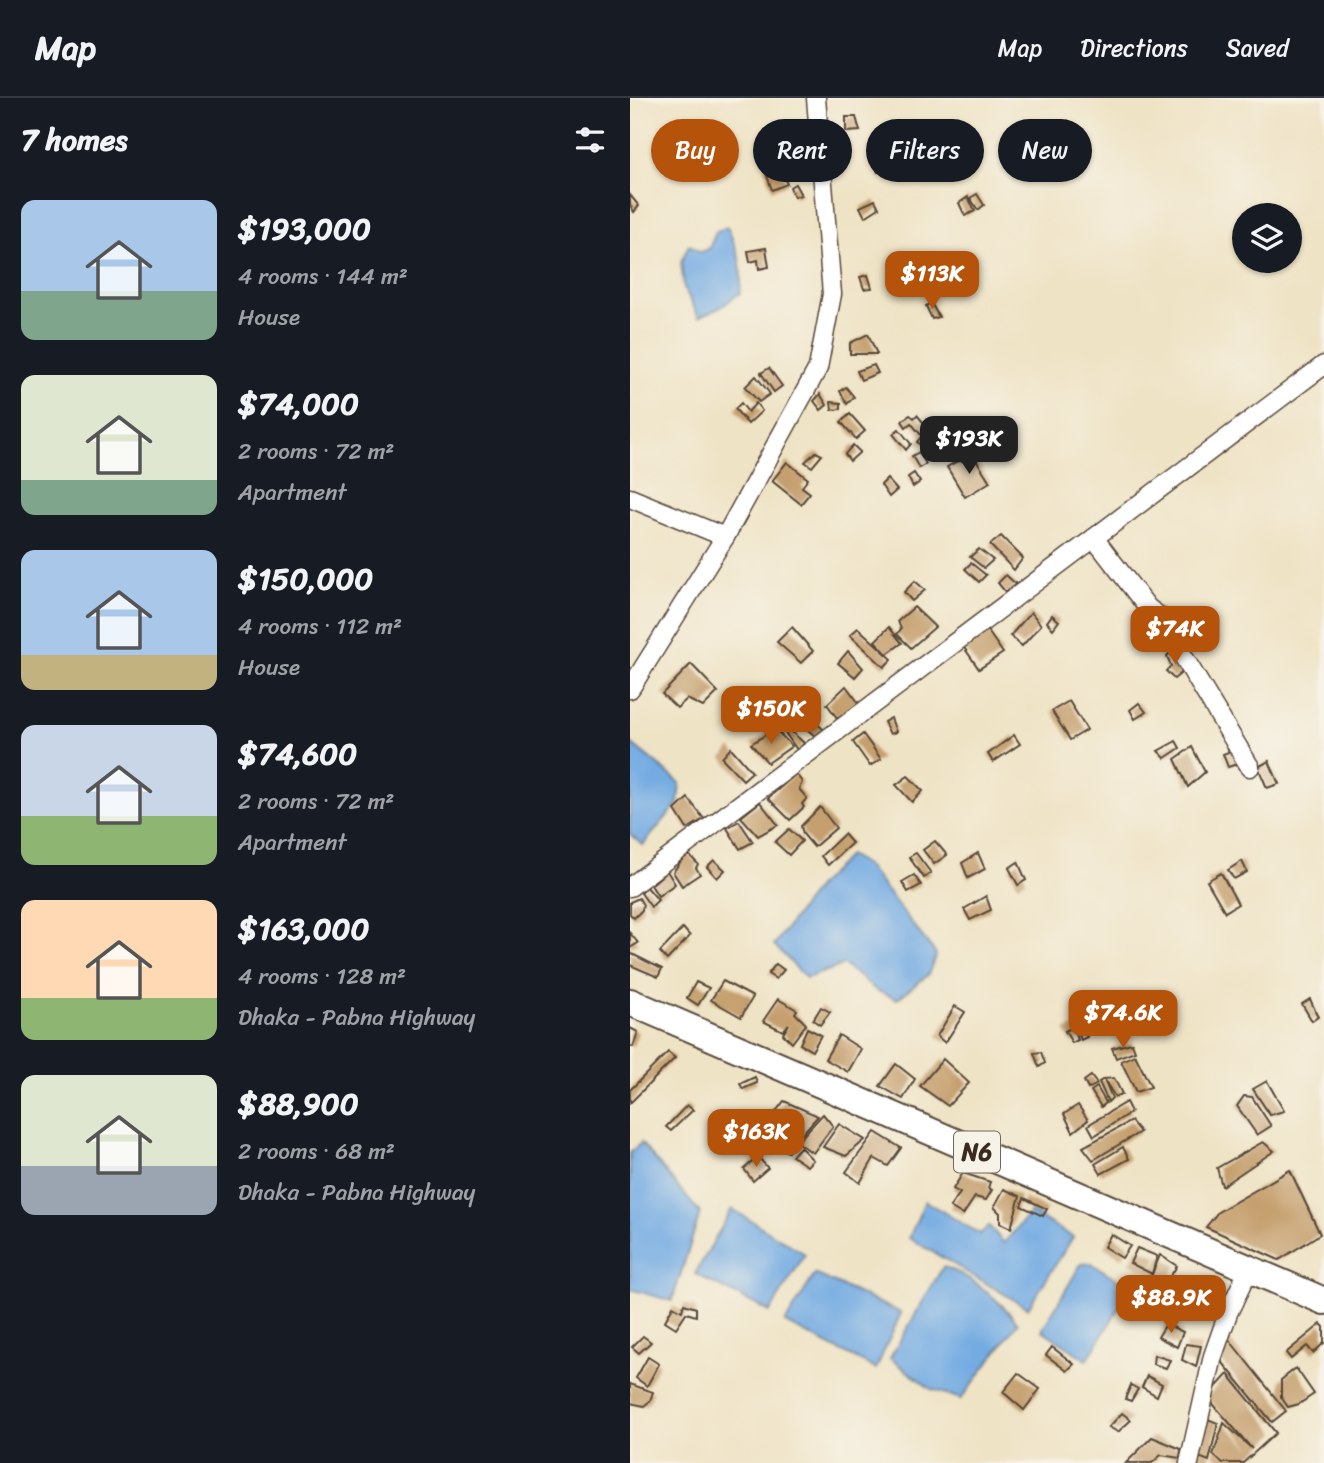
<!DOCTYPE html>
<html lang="en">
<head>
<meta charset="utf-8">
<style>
  body { margin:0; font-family:Sriracha,sans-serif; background:#242831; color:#f1f3f6; height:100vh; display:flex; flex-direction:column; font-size:26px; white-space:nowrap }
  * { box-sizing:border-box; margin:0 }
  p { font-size:23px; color:#9ea1a6 }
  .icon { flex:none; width:38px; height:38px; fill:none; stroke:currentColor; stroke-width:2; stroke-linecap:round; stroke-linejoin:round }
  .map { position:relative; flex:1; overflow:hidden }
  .side { display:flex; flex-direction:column; background:#171b24; width:630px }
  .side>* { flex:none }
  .banner { position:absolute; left:21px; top:21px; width:567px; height:63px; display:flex; gap:14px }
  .tools { position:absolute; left:602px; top:105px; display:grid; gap:14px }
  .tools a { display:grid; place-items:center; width:70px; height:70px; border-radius:50%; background:#171b24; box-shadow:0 2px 5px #0004; font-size:35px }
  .price { position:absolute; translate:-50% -60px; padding:0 16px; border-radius:14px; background:#b45309; color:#fff; font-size:23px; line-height:46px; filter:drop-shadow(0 2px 4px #0008) }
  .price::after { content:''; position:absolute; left:50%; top:42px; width:21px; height:16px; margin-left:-10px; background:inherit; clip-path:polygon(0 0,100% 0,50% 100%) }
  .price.current { background:#222; color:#fff }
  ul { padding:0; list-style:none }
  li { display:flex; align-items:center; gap:21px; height:175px; padding:0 21px }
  li span { display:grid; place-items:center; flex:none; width:196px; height:140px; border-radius:14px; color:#555 }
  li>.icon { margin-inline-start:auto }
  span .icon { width:84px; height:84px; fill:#fffc; stroke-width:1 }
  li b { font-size:30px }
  h2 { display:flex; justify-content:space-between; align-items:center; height:84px; padding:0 21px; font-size:30px }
  .tag { padding:0 24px; border-radius:32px; background:#171b24; box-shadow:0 2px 5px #0004; font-size:24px; line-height:63px }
  .tag.current { background:#b45309; color:#fff }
  header { display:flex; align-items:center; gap:42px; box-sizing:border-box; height:98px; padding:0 35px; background:#171b24; border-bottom:2px solid #363941 }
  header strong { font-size:33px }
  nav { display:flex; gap:38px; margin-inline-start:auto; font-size:24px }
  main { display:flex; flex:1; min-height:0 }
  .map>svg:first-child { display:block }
</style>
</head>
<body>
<header>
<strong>Map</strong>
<nav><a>Map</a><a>Directions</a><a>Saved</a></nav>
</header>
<main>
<section class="side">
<h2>7 homes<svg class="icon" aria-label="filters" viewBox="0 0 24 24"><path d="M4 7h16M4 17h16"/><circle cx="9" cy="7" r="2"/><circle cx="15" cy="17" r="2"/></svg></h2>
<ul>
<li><span style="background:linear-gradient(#a9c7e8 65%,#7fa58c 0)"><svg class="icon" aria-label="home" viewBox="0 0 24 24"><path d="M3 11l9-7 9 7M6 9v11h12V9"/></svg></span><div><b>$193,000</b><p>4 rooms · 144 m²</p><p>House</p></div></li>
<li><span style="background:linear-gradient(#dfe7d0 75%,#7fa58c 0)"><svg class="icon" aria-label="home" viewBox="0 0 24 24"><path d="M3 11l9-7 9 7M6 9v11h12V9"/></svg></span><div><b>$74,000</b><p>2 rooms · 72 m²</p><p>Apartment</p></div></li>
<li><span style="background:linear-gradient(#a9c7e8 75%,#c2b280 0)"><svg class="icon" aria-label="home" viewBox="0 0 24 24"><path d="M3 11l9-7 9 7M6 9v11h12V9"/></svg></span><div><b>$150,000</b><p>4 rooms · 112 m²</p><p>House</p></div></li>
<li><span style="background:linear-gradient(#c9d6e8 65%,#8fb573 0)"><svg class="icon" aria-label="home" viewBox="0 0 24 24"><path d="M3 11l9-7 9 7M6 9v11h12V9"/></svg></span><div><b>$74,600</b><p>2 rooms · 72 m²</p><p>Apartment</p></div></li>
<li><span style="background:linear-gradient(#ffd9b3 70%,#8fb573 0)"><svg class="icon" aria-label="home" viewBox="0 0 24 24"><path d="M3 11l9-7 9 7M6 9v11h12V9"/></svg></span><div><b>$163,000</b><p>4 rooms · 128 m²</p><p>Dhaka - Pabna Highway</p></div></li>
<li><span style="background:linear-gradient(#dfe7d0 65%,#9aa5b1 0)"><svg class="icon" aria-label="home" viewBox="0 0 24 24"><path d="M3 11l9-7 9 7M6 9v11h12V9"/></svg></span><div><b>$88,900</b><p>2 rooms · 68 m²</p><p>Dhaka - Pabna Highway</p></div></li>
</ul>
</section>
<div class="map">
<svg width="694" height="1365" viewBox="0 0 694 1365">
  <rect width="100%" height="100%" fill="#f7f3e8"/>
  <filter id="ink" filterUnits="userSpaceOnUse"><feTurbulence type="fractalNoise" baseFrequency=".0143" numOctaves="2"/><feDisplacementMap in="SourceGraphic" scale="14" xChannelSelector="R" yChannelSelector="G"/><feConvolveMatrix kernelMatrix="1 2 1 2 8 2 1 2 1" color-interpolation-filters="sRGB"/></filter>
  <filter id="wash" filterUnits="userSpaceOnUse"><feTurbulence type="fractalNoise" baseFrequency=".00686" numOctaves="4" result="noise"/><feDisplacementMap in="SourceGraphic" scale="28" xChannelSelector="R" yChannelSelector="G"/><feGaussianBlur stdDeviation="1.57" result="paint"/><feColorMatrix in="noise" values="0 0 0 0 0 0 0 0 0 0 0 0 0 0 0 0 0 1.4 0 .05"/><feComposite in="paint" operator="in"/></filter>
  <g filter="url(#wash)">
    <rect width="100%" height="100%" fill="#efe3c5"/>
    <g fill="#73abe2" stroke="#576a80" stroke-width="2">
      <path d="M97 129C108 153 114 168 110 195L91 209 69 219 54 190 51 164 59 147 70 154 79 151 86 134Z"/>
      <path d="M0 644 50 685 48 705 13 747 0 736Z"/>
      <path d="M219 757 237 768 306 856 298 877 267 901 247 893 214 867 176 880 144 847 188 788Z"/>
      <path d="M11 1045 70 1115 42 1203 0 1191V1055Z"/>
      <path d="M295 1103 350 1136 359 1128 374 1145 401 1114 443 1139 398 1210 279 1140Z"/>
      <path d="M102 1111 175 1156 140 1214 65 1176Z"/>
      <path d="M461 1165 490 1183 496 1199 457 1262 412 1232 451 1166Z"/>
      <path d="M313 1169C339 1175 371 1204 388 1225L331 1301 301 1291 260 1260Z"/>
      <path d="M185 1176 271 1215 246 1271 155 1225Z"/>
    </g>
    <g id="blocks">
      <g fill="#c59f6d">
        <path d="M216 19H226L230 33 216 34Z"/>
        <path d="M40 39 49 53 41 57 33 42Z"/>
        <path d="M256 60 258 69 248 74 244 64Z"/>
        <path d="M147 63 157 86 142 92 134 69Z"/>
        <path d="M165 86 171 97 164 99 160 89Z"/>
        <path d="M347 96 354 107 348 112 340 100Z"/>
        <path d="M0 97 9 108 4 114 0 107Z"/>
        <path d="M338 99 345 113 335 118 329 105Z"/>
        <path d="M245 102 249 110 235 119 230 109Z"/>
        <path d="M136 150 139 169 129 171 128 162 120 164 118 153Z"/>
        <path d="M279 163 289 185 281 188 271 166Z"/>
        <path d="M238 177 242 190 234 191 230 179Z"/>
        <path d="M301 205 309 219 302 221 296 208Z"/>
        <path d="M238 236 247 256H220V245Z"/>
        <path d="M244 267 248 275 231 282 227 273Z"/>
        <path d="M139 270 152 288 144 294 131 275Z"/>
        <path d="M126 278 140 296 129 304 115 289Z"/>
        <path d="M216 289 224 299 217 306 210 293Z"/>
        <path d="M190 296 197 307 191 312 184 303Z"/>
        <path d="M201 304 211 305V311L202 312Z"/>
        <path d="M111 305 118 314 126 305 132 313 118 326 105 311Z"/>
        <path d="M220 316 235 333 226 341 211 324Z"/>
        <path d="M280 317 284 320 287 317 305 338 291 348 287 344 292 338 281 325 276 329 272 323Z"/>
        <path d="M269 331 281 346 276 352 263 336Z"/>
        <path d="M223 347 230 354 220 363 215 356Z"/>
        <path d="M186 354 192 357 182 369 175 364Z"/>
        <path d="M289 354 296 366 289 370 282 358Z"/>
        <path d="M345 360 360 384 335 399 317 369 326 364Z"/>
        <path d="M157 364 178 381 172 389 180 395 171 406 142 383Z"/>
        <path d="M284 375 290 384 283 389 278 379Z"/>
        <path d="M257 381 267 392 259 399 251 387Z"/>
        <path d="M371 438 393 460 384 472 360 447Z"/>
        <path d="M349 451 363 462 354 470 340 459Z"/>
        <path d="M341 465 356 477 349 484 335 471Z"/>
        <path d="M376 477 387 487 377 496 368 485Z"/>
        <path d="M285 483 295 492 282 503 274 494Z"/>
        <path d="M284 509 305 529 281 550 267 536 271 531 268 523Z"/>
        <path d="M401 514 411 527 392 548 380 538Z"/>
        <path d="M422 517 429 523 423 531 417 524Z"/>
        <path d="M162 529 183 553 171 565 147 544Z"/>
        <path d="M259 529 272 545 257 556 245 543Z"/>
        <path d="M228 530 262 561 254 569 220 537Z"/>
        <path d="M357 532 373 555 349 571 333 548Z"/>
        <path d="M218 553 233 570 225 579 208 565Z"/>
        <path d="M542 553 556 571 544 581 536 573 541 568 537 558Z"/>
        <path d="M61 566 88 594 73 609 57 601 47 610 32 596Z"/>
        <path d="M216 588 231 608 210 624 197 606Z"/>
        <path d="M164 593 173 602 158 615 148 607Z"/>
        <path d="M439 603 457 632 440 642 422 613Z"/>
        <path d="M509 605 516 614 505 621 500 612Z"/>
        <path d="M179 618 194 632 186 639 172 627Z"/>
        <path d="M261 620 266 634 260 636 254 624Z"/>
        <path d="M153 626 174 645 168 653 151 629Z"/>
        <path d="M145 631 162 648 138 665 121 646Z"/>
        <path d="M233 636 251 661 240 668 223 644Z"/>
        <path d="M384 637 390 646 363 664 358 656Z"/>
        <path d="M546 643 550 650 535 660 528 653Z"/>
        <path d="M562 649 575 674 558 689 545 661Z"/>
        <path d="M101 650 122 674 113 682 92 660Z"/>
        <path d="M603 652 607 666 598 669 593 656Z"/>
        <path d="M639 663 649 686 637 690 628 669Z"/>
        <path d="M166 676 172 684 169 691 177 700 172 706 174 709 160 722 138 700Z"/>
        <path d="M278 678 293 693 282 704 266 687Z"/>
        <path d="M58 700 74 721 57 731 45 712Z"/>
        <path d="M130 704 148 727 128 738 111 719Z"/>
        <path d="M190 709 206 730 184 749 173 736 171 728Z"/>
        <path d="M109 723 123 744 110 751 97 730Z"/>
        <path d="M159 731 172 743 159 757 145 744Z"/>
        <path d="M214 736 222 745 198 767 191 758Z"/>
        <path d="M305 743 317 757 304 766 293 752Z"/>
        <path d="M57 755 68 766 66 770 70 776 52 788 43 774Z"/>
        <path d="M286 755 301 775 294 780 279 759Z"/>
        <path d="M348 755 355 771 338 780 332 765Z"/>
        <path d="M84 762 95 772 87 780 77 769Z"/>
        <path d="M612 763 617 774 604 781 598 772Z"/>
        <path d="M388 764 396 782 388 787 379 770Z"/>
        <path d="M37 773 45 786 28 798 21 787Z"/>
        <path d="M591 775 608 806 595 814 577 783Z"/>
        <path d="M284 777 291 787 278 794 272 784Z"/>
        <path d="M16 788 28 802 21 809 11 795Z"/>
        <path d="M356 798 361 812 340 822 334 811Z"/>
        <path d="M9 800 13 807 12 812 4 820 0 816V804Z"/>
        <path d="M53 830 60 838 37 862 30 854Z"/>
        <path d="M0 835 8 845 0 850Z"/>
        <path d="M0 855 32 871 28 879 0 867Z"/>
        <path d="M146 866 154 872 146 881 138 876Z"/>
        <path d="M93 883 123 899 111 919 81 902Z"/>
        <path d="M66 884 79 890 68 907 57 900Z"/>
        <path d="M148 901 167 912 165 915 176 926 162 945 153 936 159 926 153 933 133 923Z"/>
        <path d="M680 901 688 919 682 923 672 906Z"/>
        <path d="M325 908 335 914 315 945 307 938Z"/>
        <path d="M191 909 200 914 190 927 183 922Z"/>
        <path d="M452 927 457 939 451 942 446 930Z"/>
        <path d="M443 929 448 942 442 945 435 933Z"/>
        <path d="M0 930 8 934 3 949 0 948Z"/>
        <path d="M177 930 191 937 182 953 170 946Z"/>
        <path d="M209 937 231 951 218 974 195 961Z"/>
        <path d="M502 945 505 953 486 960 482 950Z"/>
        <path d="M38 954 45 960 0 1005V992Z"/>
        <path d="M411 954 415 965 409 969 404 955Z"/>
        <path d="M505 957 521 989 506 994 491 963Z"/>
        <path d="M313 961 339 985 318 1008 290 988Z"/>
        <path d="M266 966 285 981 273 1001 250 988Z"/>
        <path d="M461 978 467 986 458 991 454 983Z"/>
        <path d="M125 979 127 985 113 991 110 986Z"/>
        <path d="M484 980 492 996 485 999 474 981Z"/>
        <path d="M474 981 482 1000 478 1004 469 984Z"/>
        <path d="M637 983 654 1013 640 1017 623 991Z"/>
        <path d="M467 989 476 1005 471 1009 461 993Z"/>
        <path d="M614 998 622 999 641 1028 627 1037 607 1008Z"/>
        <path d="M154 1003 188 1018 169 1039 138 1024Z"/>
        <path d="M496 1004 501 1014 464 1038 458 1027Z"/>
        <path d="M57 1007 63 1012 41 1033 36 1029Z"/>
        <path d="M448 1007 458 1022 443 1034 434 1016Z"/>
        <path d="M193 1016 203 1028 183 1055 167 1044Z"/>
        <path d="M501 1023 510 1034 463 1062 453 1049Z"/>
        <path d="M209 1026 235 1042 216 1058 193 1049Z"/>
        <path d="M135 1027 167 1044 158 1054 128 1041Z"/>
        <path d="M245 1034 271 1050 258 1068 244 1060 230 1085 216 1074Z"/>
        <path d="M633 1044 644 1053 592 1088 587 1070Z"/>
        <path d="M170 1049 183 1062 177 1068 162 1058Z"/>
        <path d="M493 1049 499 1061 471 1076 465 1066Z"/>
        <path d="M128 1059 138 1070 123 1083 114 1071Z"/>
        <path d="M660 1072 690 1136 649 1162 576 1129 588 1114Z"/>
        <path d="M333 1075 360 1084 358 1090 362 1092 356 1102 345 1099 333 1117 320 1109 330 1095 323 1091Z"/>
        <path d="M374 1091 390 1098 381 1130 370 1125V1115L364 1109Z"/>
        <path d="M394 1100 417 1111 413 1118 391 1108Z"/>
        <path d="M481 1136 500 1148 492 1160 474 1149Z"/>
        <path d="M507 1150 527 1158 522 1176 500 1165Z"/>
        <path d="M530 1157 547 1168 530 1194 517 1188Z"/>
        <path d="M54 1206 66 1210V1218L56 1215 46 1230 35 1223 43 1208 52 1213Z"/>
        <path d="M536 1226 553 1234 547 1249 528 1239Z"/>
        <path d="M691 1226 694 1229V1245L683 1255 677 1248 661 1261 656 1255Z"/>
        <path d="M13 1238 21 1244 9 1255 2 1249Z"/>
        <path d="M597 1239 656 1313 642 1324 588 1259Z"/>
        <path d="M556 1246 571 1248 566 1269 552 1262Z"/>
        <path d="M422 1249 444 1266 437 1273 416 1257Z"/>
        <path d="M524 1257 540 1262 536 1270 523 1266Z"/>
        <path d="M18 1259 29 1266 17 1288 6 1280Z"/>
        <path d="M666 1270 684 1296 669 1306 658 1309 651 1299V1282Z"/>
        <path d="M388 1275 410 1291 394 1312 373 1294Z"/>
        <path d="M598 1276 646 1335 613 1365H593L583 1357 594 1325 622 1351 577 1299Z"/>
        <path d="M517 1278 532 1286 527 1298 512 1289Z"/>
        <path d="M0 1286 23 1294 20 1303 14 1308 0 1305Z"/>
        <path d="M501 1287 508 1291 501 1303 495 1301Z"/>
        <path d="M492 1315 501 1322 488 1334 479 1329Z"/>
        <path d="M575 1320 588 1325 579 1363 566 1358Z"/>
        <path d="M522 1339 551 1351 550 1360 531 1357 522 1365H496Z"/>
      </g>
    </g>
  </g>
  <g filter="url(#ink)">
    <use href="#blocks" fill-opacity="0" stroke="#564637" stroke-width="2"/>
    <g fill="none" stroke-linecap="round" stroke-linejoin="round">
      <g stroke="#564637" stroke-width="21">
        <g id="minor">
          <path d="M0 400 95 439"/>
          <path d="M464 440 518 510 529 518 620 669"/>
          <path d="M0 591 95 439 188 270 202 196 186 0"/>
          <path d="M0 789 694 267"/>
          <path d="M559 1365 583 1258 598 1215 619 1171"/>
        </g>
      </g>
      <g stroke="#564637" stroke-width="30">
        <path id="highway" d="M0 904 694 1203"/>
      </g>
      <use href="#minor" stroke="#fff" stroke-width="18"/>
      <use href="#highway" stroke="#fff" stroke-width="26"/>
    </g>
  </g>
  <g text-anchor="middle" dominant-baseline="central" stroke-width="5" stroke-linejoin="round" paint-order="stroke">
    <rect fill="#f7f3e8" stroke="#73665b" stroke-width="2" x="324" y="1033.5" width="46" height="41" rx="5"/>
    <g font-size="24" font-weight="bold" fill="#3b2a1e">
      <text x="347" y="1054">N6</text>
    </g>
  </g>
</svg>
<div class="tools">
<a><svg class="icon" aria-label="layers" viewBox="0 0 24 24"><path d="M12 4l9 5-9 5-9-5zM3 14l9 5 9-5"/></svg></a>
</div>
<b class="price" style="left:302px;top:213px">$113K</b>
<b class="price current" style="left:339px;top:378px">$193K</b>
<b class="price" style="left:545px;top:568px">$74K</b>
<b class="price" style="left:141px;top:648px">$150K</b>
<b class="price" style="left:493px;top:952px">$74.6K</b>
<b class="price" style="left:126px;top:1071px">$163K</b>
<b class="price" style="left:541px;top:1237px">$88.9K</b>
<div class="banner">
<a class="tag current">Buy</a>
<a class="tag">Rent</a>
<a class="tag">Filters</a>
<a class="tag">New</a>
</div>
</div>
</main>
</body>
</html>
